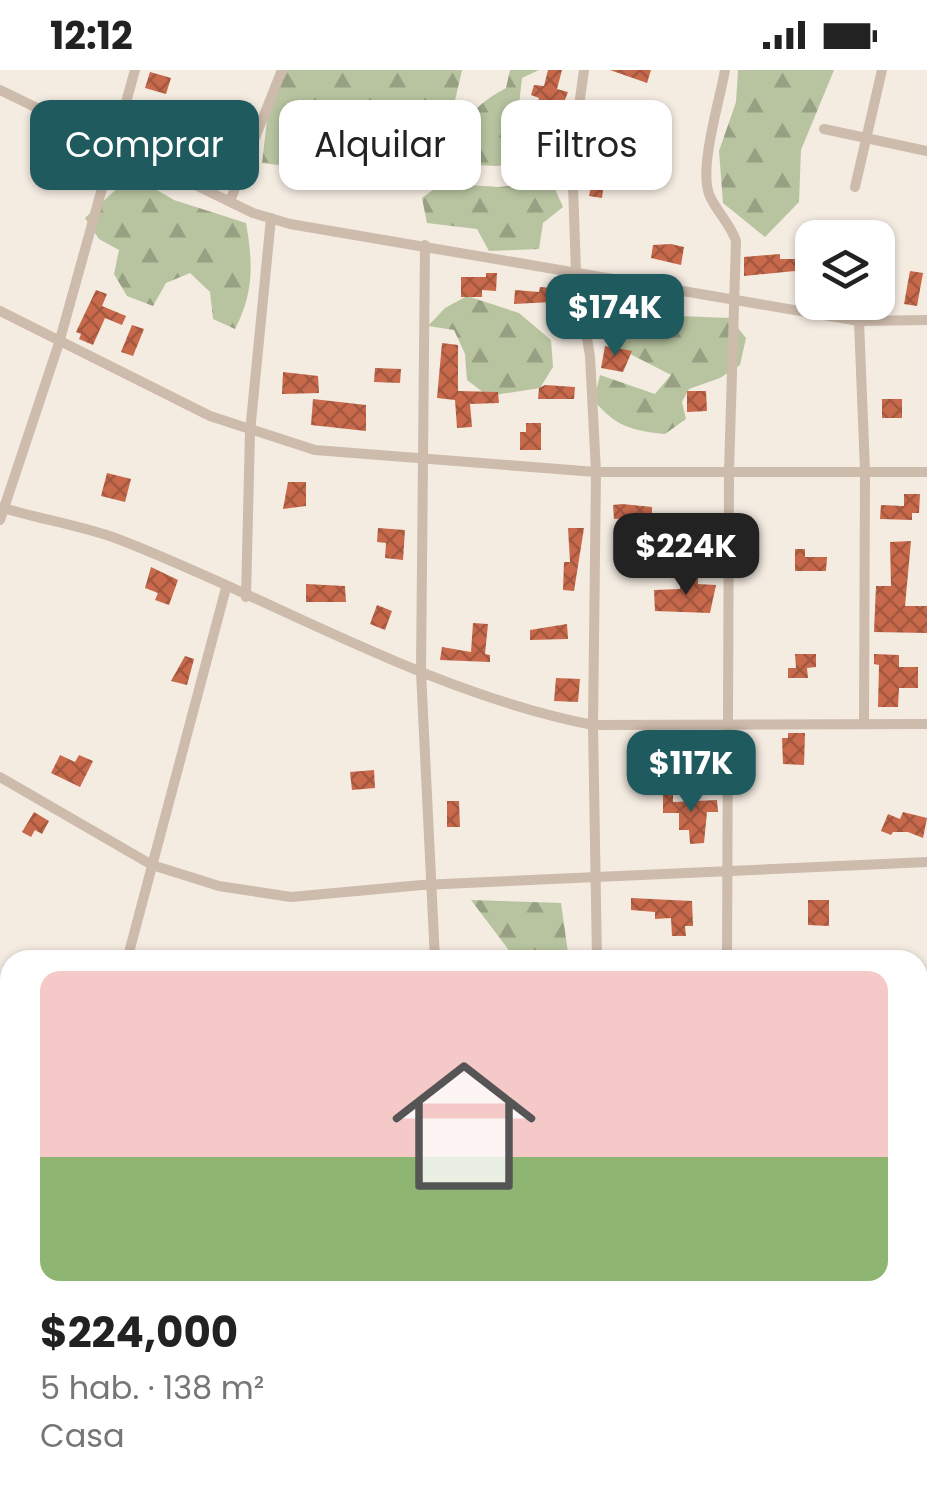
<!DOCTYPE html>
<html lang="es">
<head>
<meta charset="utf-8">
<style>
  body { margin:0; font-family:Poppins,sans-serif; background:#f2f2f2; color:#222; height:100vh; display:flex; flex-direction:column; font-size:38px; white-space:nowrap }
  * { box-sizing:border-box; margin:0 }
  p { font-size:32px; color:#767676 }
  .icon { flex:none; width:55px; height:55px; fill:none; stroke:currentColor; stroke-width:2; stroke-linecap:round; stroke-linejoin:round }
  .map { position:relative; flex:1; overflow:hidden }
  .details { position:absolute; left:0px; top:880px; width:928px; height:550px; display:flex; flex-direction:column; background:#fff; border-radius:30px 30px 0 0; box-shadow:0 2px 8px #0004 }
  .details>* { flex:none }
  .banner { position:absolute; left:30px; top:30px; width:868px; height:90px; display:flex; gap:20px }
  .tools { position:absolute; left:795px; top:150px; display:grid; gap:20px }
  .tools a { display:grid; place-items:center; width:100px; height:100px; border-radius:20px; background:#fff; box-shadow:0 2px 8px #0004; font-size:50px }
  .price { position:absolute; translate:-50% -85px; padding:0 22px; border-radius:20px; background:#1f5a5e; color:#fff; font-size:32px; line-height:65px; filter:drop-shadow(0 2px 5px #0008) }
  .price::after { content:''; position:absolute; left:50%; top:60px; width:30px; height:22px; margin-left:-15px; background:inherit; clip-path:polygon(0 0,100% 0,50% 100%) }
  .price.current { background:#222; color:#fff }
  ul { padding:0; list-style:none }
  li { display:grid; align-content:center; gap:20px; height:530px; padding:0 40px }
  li+li { border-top:2px solid #e0e0e0 }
  li span { display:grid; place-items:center; height:310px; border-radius:20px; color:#555 }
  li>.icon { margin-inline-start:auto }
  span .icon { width:180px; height:180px; fill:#fffc; stroke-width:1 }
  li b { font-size:42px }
  .pill { padding:0 35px; border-radius:20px; background:#fff; box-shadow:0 2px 8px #0004; font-size:35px; line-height:90px }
  .pill.current { background:#1f5a5e; color:#fff }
  .status { display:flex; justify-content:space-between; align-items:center; height:70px; padding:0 50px; background:#fff; direction:ltr }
  .status svg { height:28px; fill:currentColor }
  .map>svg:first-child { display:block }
</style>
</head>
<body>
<div class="status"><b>12:12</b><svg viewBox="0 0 49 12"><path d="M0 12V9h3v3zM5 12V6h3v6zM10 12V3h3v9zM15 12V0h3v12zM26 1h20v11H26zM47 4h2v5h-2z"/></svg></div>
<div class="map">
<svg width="927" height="1430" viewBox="0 0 927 1430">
  <defs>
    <pattern id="forest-firs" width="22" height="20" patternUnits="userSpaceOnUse" patternTransform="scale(2.5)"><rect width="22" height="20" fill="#b8c4a0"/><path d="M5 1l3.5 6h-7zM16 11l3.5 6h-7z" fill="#97a083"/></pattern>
    <pattern id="building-cross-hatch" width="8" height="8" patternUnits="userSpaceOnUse" patternTransform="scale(2.5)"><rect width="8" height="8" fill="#c8694b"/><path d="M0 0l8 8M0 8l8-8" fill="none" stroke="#a4573f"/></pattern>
  </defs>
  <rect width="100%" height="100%" fill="#f4ebe1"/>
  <g fill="url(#forest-firs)">
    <path d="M287 0H462L449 57 413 92 311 99 262 93 268 41Z"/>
    <path d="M510 0H539L522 8 519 35 522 90 498 96 474 95 458 75C465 45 479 33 506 18Z"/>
    <path d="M738 0H834L801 80 799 132 765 167 723 133 719 81 736 32Z"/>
    <path d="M552 112 563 137 543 153 539 179 489 181 477 159 427 153 422 128 442 113 498 117Z"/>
    <path d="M123 113 150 116 174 130 246 153C253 193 254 223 235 259L213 249 210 222 190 203 166 213 153 236 127 226 114 204 119 180 99 169 85 148Z"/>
    <path d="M597 210 647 217 663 237 659 263 673 267 678 246 730 248 746 268 740 295 720 308 689 319 682 332 686 349 665 364C633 361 614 356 594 330L600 305 655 324 671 305 605 271 603 259 615 258 627 247 608 232H589L585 219Z"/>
    <path d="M467 226 519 243 551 270 553 297 540 318 488 326 467 310 465 284 454 260 428 256 445 238Z"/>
    <path d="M471 830 561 833 569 890H507L508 879Z"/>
    <path d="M927 1163V1326L918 1323V1197Z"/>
  </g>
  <g fill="url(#building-cross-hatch)">
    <path d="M548 0H562L557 19 568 22 556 53 534 47 539 28 531 25 534 15 544 16Z"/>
    <path d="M610 0H651L647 13Z"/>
    <path d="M150 2 171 8 166 24 145 18Z"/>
    <path d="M138 47 173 55 171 73 134 65Z"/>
    <path d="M204 51 218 52 217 62 235 65 233 81 202 75Z"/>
    <path d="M537 78 556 83 549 111 539 108 541 96 532 94Z"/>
    <path d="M581 91 606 96 602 128 589 126 593 106 581 104Z"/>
    <path d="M671 174 684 177 681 195 651 188 653 175Z"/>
    <path d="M780 184V189H809V213H795V201L744 206V187Z"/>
    <path d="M910 201 923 203 917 236 904 234Z"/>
    <path d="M486 203H497L496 221 482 220V227H461V207H486Z"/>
    <path d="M540 217 552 218V232L514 234 515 220 539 222Z"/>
    <path d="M96 220 107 224 102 236 126 246 122 255 105 248 93 275 79 269 81 264 76 262Z"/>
    <path d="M132 255 144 259 133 286 121 282Z"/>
    <path d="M442 273 458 275V321L498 322 499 333 470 334 472 357 457 358 455 330 437 328Z"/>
    <path d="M605 276 632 281 623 302 601 298Z"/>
    <path d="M375 298 401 299 400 313 374 312Z"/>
    <path d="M283 302 318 306 319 323 282 324Z"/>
    <path d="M545 315 575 317 574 329H538L539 318Z"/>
    <path d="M687 321H706L707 341 687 342Z"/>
    <path d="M313 329 366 335V361L311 355Z"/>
    <rect x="882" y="329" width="20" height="19"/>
    <path d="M526 353H541V380H520V362H526Z"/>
    <path d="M107 403 131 409 125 432 101 426Z"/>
    <path d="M288 412H306V436L283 439Z"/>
    <path d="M904 424H920L919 443H912V450L880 449 881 435 904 436Z"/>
    <path d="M622 434 652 437V447L614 449 613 435Z"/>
    <path d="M378 458 405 460 403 490 385 488 386 473 377 472Z"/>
    <path d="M568 458H584L574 521 563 520 564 492H570Z"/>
    <path d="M911 471 905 536H927V563L874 562 876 516H891L890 472Z"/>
    <path d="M795 479H805V487H827L826 501H795Z"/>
    <rect x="625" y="481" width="24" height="18"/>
    <path d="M151 497 178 510 169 535 155 530 158 523 145 518Z"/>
    <path d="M680 508H698V514L716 515 710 543 655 541 654 520 680 519Z"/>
    <path d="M306 514 345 516 346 532H306Z"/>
    <path d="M377 535 392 541 385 560 370 554Z"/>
    <path d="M473 553 488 554 485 584 490 585V592L440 590 442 577 471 582Z"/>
    <path d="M567 554 568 569 530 570V560Z"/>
    <path d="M795 584H816V597L807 598 808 608H788V598H796Z"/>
    <path d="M874 584 899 585V597H918V618H899L898 637H878L879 595 874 594Z"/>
    <path d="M185 586 194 589 187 615 171 611Z"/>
    <path d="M556 608 580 609 578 632 554 631Z"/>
    <path d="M788 663H805L804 695 783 694 782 668H788Z"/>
    <path d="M60 685 75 692 79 685 93 691 80 717 51 703Z"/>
    <path d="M374 700 375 718 352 720 350 702Z"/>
    <path d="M663 722H673V732L717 730 718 742H707L704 773 690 774 689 760H679V743H663Z"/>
    <path d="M447 731H459L460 757H447Z"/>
    <path d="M34 742 49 751 42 764 35 760 31 767 22 762Z"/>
    <path d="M903 742 927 748 923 768 908 762H893L891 765 881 761 888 744 900 749Z"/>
    <path d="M631 828 692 831 693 856H685L686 866H672L671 848 655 849V842L631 840Z"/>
    <path d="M808 830H829V856L808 855Z"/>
  </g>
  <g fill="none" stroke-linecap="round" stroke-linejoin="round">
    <g stroke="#b9a596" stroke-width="2.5" stroke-dasharray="5 5" stroke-linecap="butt">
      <path d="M918 1108 927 1075"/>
      <path d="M918 1351 927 1354"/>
    </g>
    <g stroke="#cdbbac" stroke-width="10">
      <path d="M584 0 572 86 576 203 590 286 596 402 593 655 597 890"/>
      <path d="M725 0C720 30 699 96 709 124 715 140 730 153 736 171L729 401 727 890"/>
      <path d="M0 20 253 143 290 154 859 251 927 250"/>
      <path d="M824 59 927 81"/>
      <path d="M855 117 882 0"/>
      <path d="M230 131 282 0"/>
      <path d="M425 175 421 602 435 890"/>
      <path d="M0 241 210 346 315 380 596 402H927"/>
      <path d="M859 251 865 401 864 654"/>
      <path d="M0 437C38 449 80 455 118 469 276 530 425 622 593 655L927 654"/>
      <path d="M0 450 59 273 135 0"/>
      <path d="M246 527 250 362 271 148"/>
      <path d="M0 707 152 795 219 816 291 827 422 815 927 792"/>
      <path d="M127 890 226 518"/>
      <path d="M918 933H927"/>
      <path d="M0 962 10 967"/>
      <path d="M0 1138 10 1126"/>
    </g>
  </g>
</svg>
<div class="tools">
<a><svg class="icon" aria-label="layers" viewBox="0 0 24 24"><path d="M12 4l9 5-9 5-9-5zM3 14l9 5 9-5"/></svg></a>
</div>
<b class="price" style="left:615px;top:289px">$174K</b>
<b class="price current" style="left:686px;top:528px">$224K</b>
<b class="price" style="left:691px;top:745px">$117K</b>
<div class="banner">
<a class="pill current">Comprar</a>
<a class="pill">Alquilar</a>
<a class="pill">Filtros</a>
</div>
<section class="details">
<ul>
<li><span style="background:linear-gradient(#f6c9c9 60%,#8fb573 0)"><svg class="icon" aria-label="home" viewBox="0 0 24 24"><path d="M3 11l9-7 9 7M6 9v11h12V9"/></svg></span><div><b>$224,000</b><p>5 hab. · 138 m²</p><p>Casa</p></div></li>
</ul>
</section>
</div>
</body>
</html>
